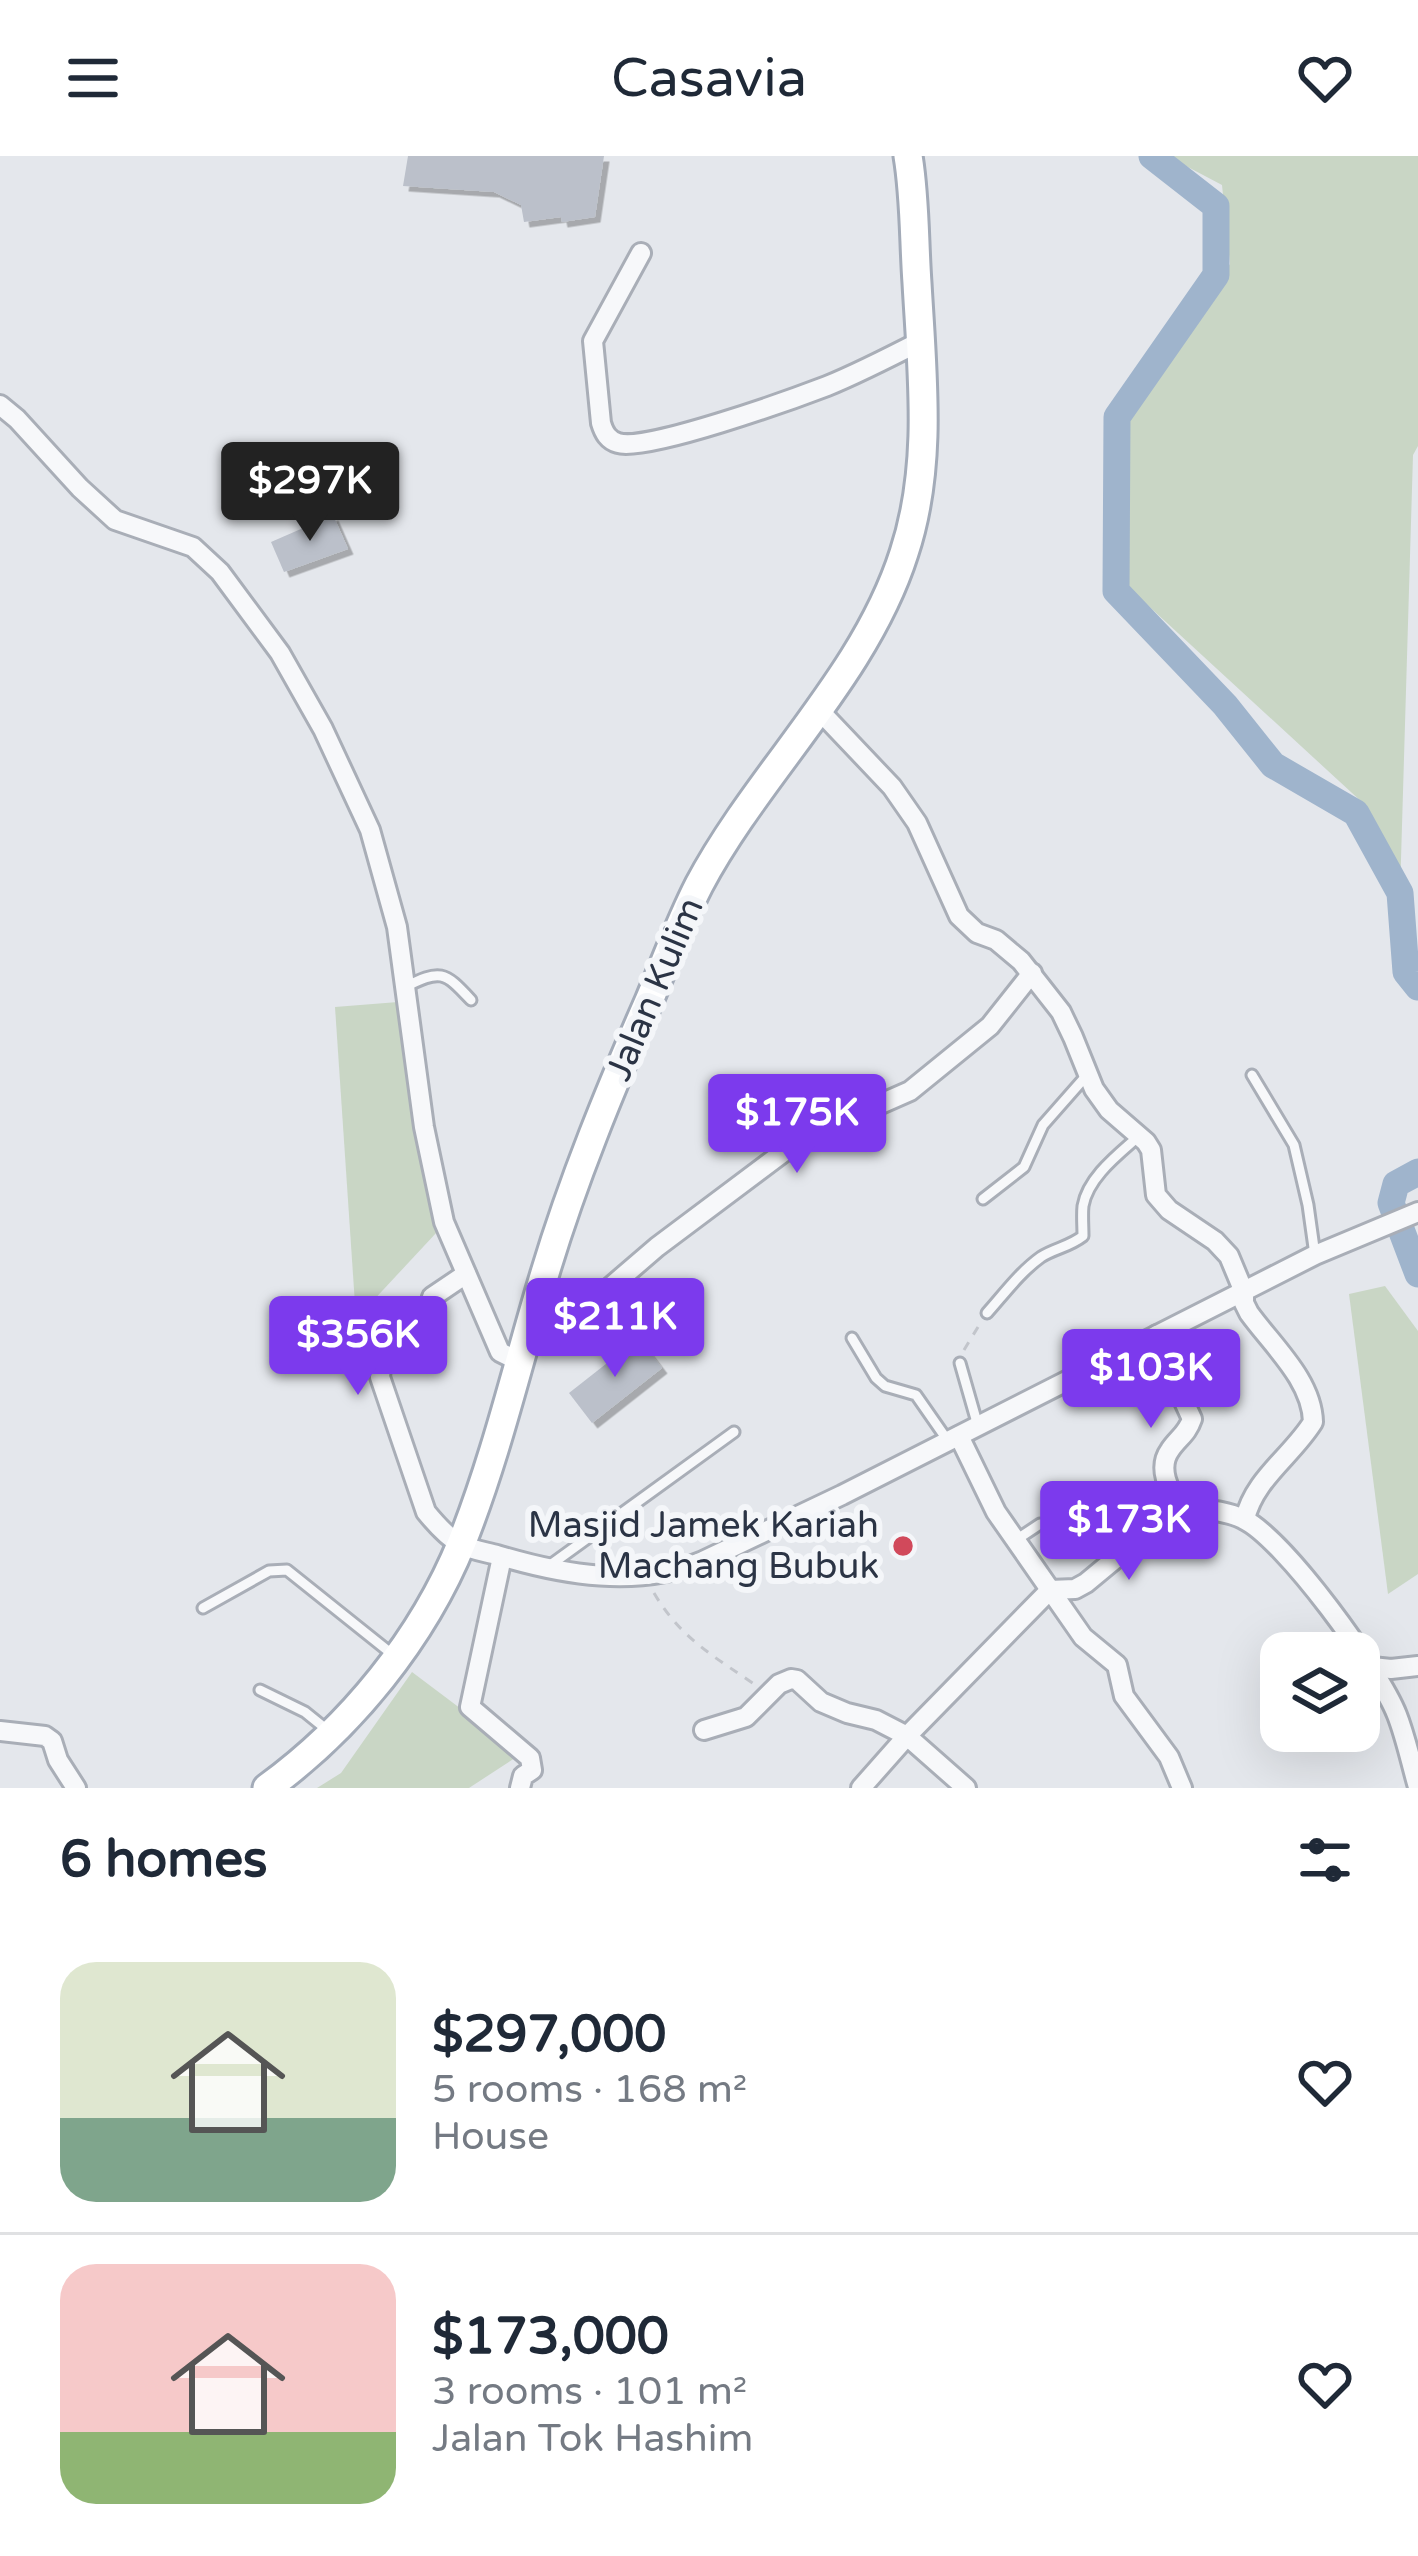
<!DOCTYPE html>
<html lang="en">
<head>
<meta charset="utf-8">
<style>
  body { margin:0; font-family:"Varela Round",sans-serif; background:#f6f6f7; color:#1f2937; height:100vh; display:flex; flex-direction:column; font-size:45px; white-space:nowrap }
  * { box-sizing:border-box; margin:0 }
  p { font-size:39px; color:#747a83 }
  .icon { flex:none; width:66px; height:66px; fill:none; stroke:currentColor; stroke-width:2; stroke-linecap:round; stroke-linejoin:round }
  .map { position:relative; height:1632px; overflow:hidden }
  .side { display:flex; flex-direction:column; background:#fff; flex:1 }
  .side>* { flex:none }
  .controls { position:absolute; left:1260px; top:1476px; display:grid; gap:24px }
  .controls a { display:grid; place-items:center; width:120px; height:120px; border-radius:24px; background:#fff; box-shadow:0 12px 48px #0002; font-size:60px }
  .price { position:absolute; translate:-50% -102px; padding:0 27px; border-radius:12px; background:#7c3aed; color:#fff; font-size:39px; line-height:78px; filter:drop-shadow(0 3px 6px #0008) }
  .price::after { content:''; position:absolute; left:50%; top:72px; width:36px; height:27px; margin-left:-18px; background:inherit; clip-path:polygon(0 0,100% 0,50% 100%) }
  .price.on { background:#222; color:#fff }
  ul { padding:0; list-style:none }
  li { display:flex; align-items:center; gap:36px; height:300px; padding:0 60px }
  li+li { border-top:3px solid #e0e1e3 }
  li span { display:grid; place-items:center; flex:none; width:336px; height:240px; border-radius:36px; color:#555 }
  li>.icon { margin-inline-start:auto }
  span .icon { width:144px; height:144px; fill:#fffc; stroke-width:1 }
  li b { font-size:51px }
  h2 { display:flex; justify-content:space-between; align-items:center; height:144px; padding:0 60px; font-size:51px }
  header { display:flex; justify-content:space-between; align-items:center; height:156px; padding:0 60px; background:#fff; font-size:54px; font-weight:600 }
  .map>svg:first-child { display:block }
</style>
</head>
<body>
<header><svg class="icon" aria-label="menu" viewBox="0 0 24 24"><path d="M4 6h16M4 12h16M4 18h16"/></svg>Casavia<svg class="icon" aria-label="heart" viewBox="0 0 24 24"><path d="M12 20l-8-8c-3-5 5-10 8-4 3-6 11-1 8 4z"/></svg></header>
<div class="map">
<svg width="1418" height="1632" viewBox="0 0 1418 1632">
  <defs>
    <filter id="shadow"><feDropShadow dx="5.5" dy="5.5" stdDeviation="0" flood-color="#0004"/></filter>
  </defs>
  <rect width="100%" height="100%" fill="#e4e7ec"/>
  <g fill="#c9d6c5">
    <path d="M1167 0H1418V290L1413 299 1400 737 1364 648 1129 432 1127 265 1230 108 1222 29Z"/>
    <path d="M398 846 437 1076 356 1163 335 851Z"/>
    <path d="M1385 1130 1418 1175V1418L1388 1438 1349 1138Z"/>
    <path d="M412 1516 521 1598 469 1632H317L341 1617Z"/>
  </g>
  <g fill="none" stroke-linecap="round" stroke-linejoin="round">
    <g stroke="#9fb4cc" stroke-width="27">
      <path d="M1152 0 1216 50V119L1117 261 1116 435 1225 549 1273 609 1356 657 1400 737 1406 816 1418 831"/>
      <path d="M1418 1016 1396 1028 1391 1047 1418 1118"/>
    </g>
  </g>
  <g fill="#bbc0ca" filter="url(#shadow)">
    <path d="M408 0H604L595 61 562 66 561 61 524 66 521 49 494 36 403 30Z"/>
    <path d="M333 359 348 393 284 416 271 386Z"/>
    <path d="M639 1182 662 1212 592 1267 569 1237Z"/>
  </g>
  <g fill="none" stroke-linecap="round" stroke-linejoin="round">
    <g stroke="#a9aeb7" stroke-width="15">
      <g id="service">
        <path d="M403 832C441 813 444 815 471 844"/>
        <path d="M1252 919 1294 989 1308 1049 1315 1099"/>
        <path d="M983 1043 1024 1011 1043 969 1087 919"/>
        <path d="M987 1157C1004 1138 1020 1116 1041 1101 1055 1092 1069 1091 1083 1080 1083 1070 1082 1059 1083 1050 1088 1021 1119 998 1139 980"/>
        <path d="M852 1182 876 1222 885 1230 916 1239 948 1285"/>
        <path d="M960 1207 978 1270"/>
        <path d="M1016 1384 1040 1368"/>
        <path d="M549 1410 734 1276"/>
        <path d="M203 1452 269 1415 287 1414 392 1498"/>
        <path d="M260 1534 305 1556 326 1573"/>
      </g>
    </g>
    <g stroke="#a9aeb7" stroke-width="24">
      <g id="minor">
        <path d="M641 97 593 185 601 267C604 277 608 284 618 287 646 296 793 243 827 230 859 217 890 201 921 185"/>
        <path d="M0 249 17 263 80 332 115 364 193 391 220 416 280 497 323 573 370 674 397 771 424 971 444 1066 500 1196 520 1206"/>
        <path d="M817 552 892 631 917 667 959 760 977 777 996 784 1021 805 1061 856 1073 881 1094 933 1109 954 1146 986 1151 994 1156 1039 1169 1054 1215 1085 1229 1100 1244 1136V1147L1249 1157C1272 1189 1312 1224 1313 1266 1292 1300 1254 1323 1245 1363"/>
        <path d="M466 1118 432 1141 426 1166C403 1179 381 1191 380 1221L426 1356C435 1367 447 1381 460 1388 471 1394 486 1396 497 1399 563 1419 637 1432 703 1405L842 1339 1315 1099 1418 1056"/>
        <path d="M1157 1179 1171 1217 1192 1263C1187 1278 1178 1282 1170 1294 1157 1312 1169 1334 1179 1350 1199 1353 1225 1354 1243 1363 1284 1382 1380 1515 1397 1559 1406 1582 1411 1607 1418 1631"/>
        <path d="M525 1187 556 1171 607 1134 657 1091 801 983 910 935 990 870 1032 817"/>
        <path d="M959 1280 996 1356 1083 1481 1117 1509 1124 1540 1169 1601 1182 1632"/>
        <path d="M502 1401 470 1551 530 1602 532 1614 523 1620 520 1632"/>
        <path d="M1372 1511 1391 1513 1418 1510"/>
        <path d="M704 1574 746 1561 779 1528 791 1523 797 1524 821 1546 847 1557 876 1564 907 1580 966 1632"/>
        <path d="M0 1575 45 1580 52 1585 58 1604 76 1632"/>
        <path d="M861 1632 907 1580 1050 1434 1075 1433 1086 1427 1179 1350"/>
      </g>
    </g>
    <g stroke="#a3abb8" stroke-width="33">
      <path id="primary" d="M267 1632C351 1571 423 1482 462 1386 497 1298 518 1206 545 1117 573 1024 610 934 649 845 665 807 680 766 699 729 759 616 865 520 904 397 933 310 922 217 917 127 914 85 915 41 908 0"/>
    </g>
    <g stroke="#c2c5cb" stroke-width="3" stroke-dasharray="9 9" stroke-linecap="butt">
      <path d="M964 1194 981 1166"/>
      <path d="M654 1437C681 1483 715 1501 757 1530"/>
    </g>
    <use href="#service" stroke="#f7f8fa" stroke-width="9"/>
    <use href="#minor" stroke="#f7f8fa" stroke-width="18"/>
    <use href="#primary" stroke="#fff" stroke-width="27"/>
  </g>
  <circle fill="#d1495b" stroke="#f4f6f9" stroke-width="4.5" cx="903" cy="1390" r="12"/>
  <g text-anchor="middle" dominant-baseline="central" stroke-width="12" stroke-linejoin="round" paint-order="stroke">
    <g font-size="36" fill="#2b3445" stroke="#f4f6f9">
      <text transform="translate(655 833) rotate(-67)">Jalan Kulim</text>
    </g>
    <g font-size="36" fill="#2b3445" stroke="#f4f6f9" text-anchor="end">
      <text x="879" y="1369">Masjid Jamek Kariah<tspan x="879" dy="41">Machang Bubuk</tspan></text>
    </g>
  </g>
</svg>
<div class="controls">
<a><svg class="icon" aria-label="layers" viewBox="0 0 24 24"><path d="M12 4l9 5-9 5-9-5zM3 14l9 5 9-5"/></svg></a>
</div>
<b class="price on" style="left:310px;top:388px">$297K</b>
<b class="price" style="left:797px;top:1020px">$175K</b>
<b class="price" style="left:615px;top:1224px">$211K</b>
<b class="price" style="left:358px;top:1242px">$356K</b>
<b class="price" style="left:1151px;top:1275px">$103K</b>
<b class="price" style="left:1129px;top:1427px">$173K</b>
</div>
<section class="side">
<h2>6 homes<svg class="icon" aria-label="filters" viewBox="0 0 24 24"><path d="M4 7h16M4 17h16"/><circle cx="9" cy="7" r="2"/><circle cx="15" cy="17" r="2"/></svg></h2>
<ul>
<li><span style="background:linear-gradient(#dfe7d0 65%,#7fa58c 0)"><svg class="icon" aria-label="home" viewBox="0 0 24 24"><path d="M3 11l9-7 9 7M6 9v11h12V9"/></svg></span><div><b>$297,000</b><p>5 rooms · 168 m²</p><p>House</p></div><svg class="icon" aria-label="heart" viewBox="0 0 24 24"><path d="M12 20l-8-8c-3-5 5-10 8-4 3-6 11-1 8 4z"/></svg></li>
<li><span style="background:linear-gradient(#f6c9c9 70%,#8fb573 0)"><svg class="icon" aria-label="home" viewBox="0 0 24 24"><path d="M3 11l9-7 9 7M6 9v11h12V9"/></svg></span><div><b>$173,000</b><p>3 rooms · 101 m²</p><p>Jalan Tok Hashim</p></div><svg class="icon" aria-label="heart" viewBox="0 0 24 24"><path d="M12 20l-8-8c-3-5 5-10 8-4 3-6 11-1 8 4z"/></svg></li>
</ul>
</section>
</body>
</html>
